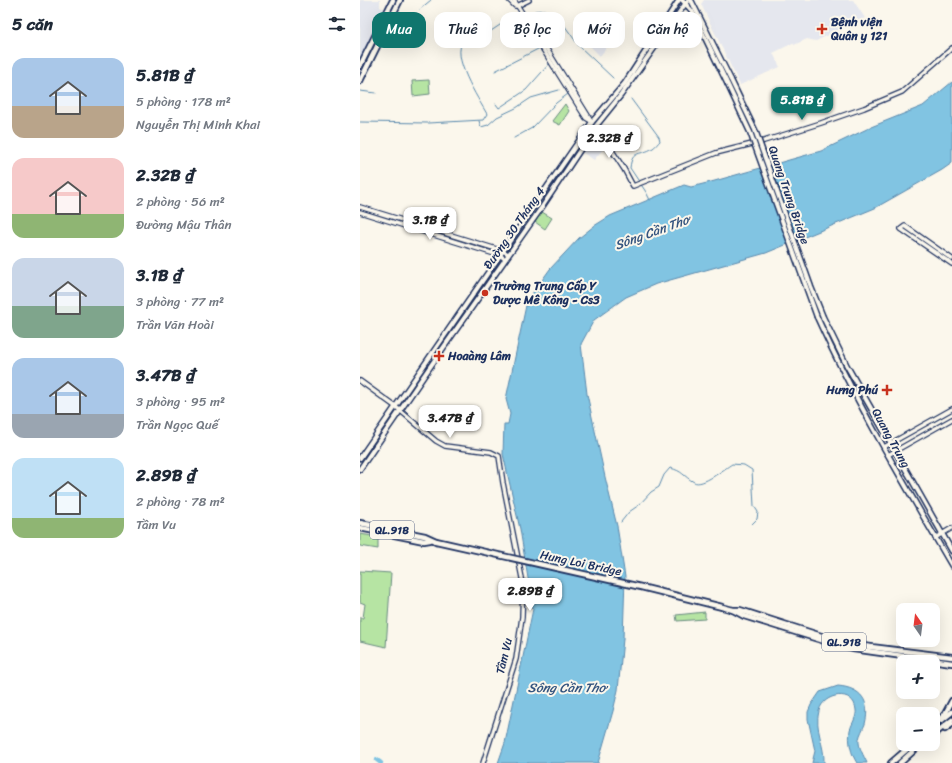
<!DOCTYPE html>
<html lang="vi">
<head>
<meta charset="utf-8">
<style>
  body { margin:0; font-family:Sriracha,sans-serif; background:#f6f6f7; color:#1f2937; height:100vh; display:flex; flex-direction:column; font-size:15px; white-space:nowrap }
  * { box-sizing:border-box; margin:0 }
  p { font-size:13px; color:#747a83 }
  .icon { flex:none; width:22px; height:22px; fill:none; stroke:currentColor; stroke-width:2; stroke-linecap:round; stroke-linejoin:round }
  .map { position:relative; flex:1; overflow:hidden }
  .sheet { display:flex; flex-direction:column; background:#fff; width:360px }
  .sheet>* { flex:none }
  .banner { position:absolute; left:12px; top:12px; width:380px; height:36px; display:flex; gap:8px }
  .needle { width:26px; rotate:346deg }
  .controls { position:absolute; left:536px; top:603px; display:grid; gap:8px }
  .controls a { display:grid; place-items:center; width:44px; height:44px; border-radius:8px; background:#fff; box-shadow:0 4px 16px #0002; font-size:20px }
  .price { position:absolute; translate:-50% -34px; padding:0 9px; border-radius:8px; background:#fff; color:#222; font-size:13px; line-height:26px; filter:drop-shadow(0 1px 2px #0008) }
  .price::after { content:''; position:absolute; left:50%; top:24px; width:12px; height:9px; margin-left:-6px; background:inherit; clip-path:polygon(0 0,100% 0,50% 100%) }
  .price.active { background:#0f766e; color:#fff }
  ul { padding:0; list-style:none }
  li { display:flex; align-items:center; gap:12px; height:100px; padding:0 12px }
  li span { display:grid; place-items:center; flex:none; width:112px; height:80px; border-radius:12px; color:#555 }
  li>.icon { margin-inline-start:auto }
  span .icon { width:48px; height:48px; fill:#fffc; stroke-width:1 }
  li b { font-size:17px }
  h2 { display:flex; justify-content:space-between; align-items:center; height:48px; padding:0 12px; font-size:17px }
  .chip { padding:0 14px; border-radius:12px; background:#fff; box-shadow:0 4px 16px #0002; font-size:14px; line-height:36px }
  .chip.active { background:#0f766e; color:#fff }
  main { display:flex; flex:1; min-height:0 }
  .map>svg:first-child { display:block }
</style>
</head>
<body>
<main>
<section class="sheet">
<h2>5 căn<svg class="icon" aria-label="filters" viewBox="0 0 24 24"><path d="M4 7h16M4 17h16"/><circle cx="9" cy="7" r="2"/><circle cx="15" cy="17" r="2"/></svg></h2>
<ul>
<li><span style="background:linear-gradient(#a9c7e8 60%,#b9a48a 0)"><svg class="icon" aria-label="home" viewBox="0 0 24 24"><path d="M3 11l9-7 9 7M6 9v11h12V9"/></svg></span><div><b>5.81B ₫</b><p>5 phòng · 178 m²</p><p>Nguyễn Thị Minh Khai</p></div></li>
<li><span style="background:linear-gradient(#f6c9c9 70%,#8fb573 0)"><svg class="icon" aria-label="home" viewBox="0 0 24 24"><path d="M3 11l9-7 9 7M6 9v11h12V9"/></svg></span><div><b>2.32B ₫</b><p>2 phòng · 56 m²</p><p>Đường Mậu Thân</p></div></li>
<li><span style="background:linear-gradient(#c9d6e8 60%,#7fa58c 0)"><svg class="icon" aria-label="home" viewBox="0 0 24 24"><path d="M3 11l9-7 9 7M6 9v11h12V9"/></svg></span><div><b>3.1B ₫</b><p>3 phòng · 77 m²</p><p>Trần Văn Hoài</p></div></li>
<li><span style="background:linear-gradient(#a9c7e8 70%,#9aa5b1 0)"><svg class="icon" aria-label="home" viewBox="0 0 24 24"><path d="M3 11l9-7 9 7M6 9v11h12V9"/></svg></span><div><b>3.47B ₫</b><p>3 phòng · 95 m²</p><p>Trần Ngọc Quế</p></div></li>
<li><span style="background:linear-gradient(#bfe0f5 75%,#8fb573 0)"><svg class="icon" aria-label="home" viewBox="0 0 24 24"><path d="M3 11l9-7 9 7M6 9v11h12V9"/></svg></span><div><b>2.89B ₫</b><p>2 phòng · 78 m²</p><p>Tầm Vu</p></div></li>
</ul>
</section>
<div class="map">
<svg width="592" height="763" viewBox="0 0 592 763">
  <rect width="100%" height="100%" fill="#fbf7ec"/>
  <filter id="ink" filterUnits="userSpaceOnUse"><feTurbulence type="fractalNoise" baseFrequency=".025" numOctaves="2"/><feDisplacementMap in="SourceGraphic" scale="8" xChannelSelector="R" yChannelSelector="G"/><feConvolveMatrix kernelMatrix="1 2 1 2 8 2 1 2 1" color-interpolation-filters="sRGB"/></filter>
  <g filter="url(#ink)">
    <g fill="#e5e7ee">
      <path d="M0 0H20V7L24 9 0 60Z"/>
      <path d="M344 0H493L505 18 456 41 447 39 434 45 433 43 413 53 420 67 380 85 341 4Z"/>
      <path d="M248 17 261 30 240 56 227 43Z"/>
      <path d="M443 101 446 112 437 115 434 104Z"/>
      <path d="M238 133 249 148 246 149 244 148 234 160 222 152 233 136Z"/>
    </g>
    <g fill="#b6e4a3" stroke="#688a80">
      <path d="M69 80 70 94 53 96 52 81Z"/>
      <path d="M205 104 209 111 200 125 192 121Z"/>
      <path d="M182 212 192 218 185 229 175 222Z"/>
      <path d="M0 534 18 537V549L0 546Z"/>
      <path d="M0 571 31 573 26 647 0 641V618H3L5 604 0 602Z"/>
      <path d="M345 612V619L317 621 316 615Z"/>
    </g>
    <g fill="#81c4e2" stroke="#5888ad">
      <path d="M592 82V163L582 170 515 208 406 253 296 284 266 297 234 320 221 344 227 394 245 477 257 526 265 577 263 639 258 690 253 711 238 763H138L145 743 173 609 160 529 143 454 144 424H148L150 414 146 399 167 301 190 269 219 238 234 226 250 216 324 185 331 187 351 182 461 151 511 127 563 106Z"/>
      <path d="M478 686C501 688 511 701 505 724 503 729 500 734 499 739 498 747 504 756 507 763H497C491 754 488 741 490 730 492 723 497 717 496 710 494 688 463 693 459 711 454 728 465 746 464 763H452L455 751 448 719V712L451 705 460 692Z"/>
    </g>
    <g fill="none" stroke-linecap="round" stroke-linejoin="round">
      <g stroke="#5888ad" stroke-width="1">
        <path d="M60 9 71 0"/>
        <path d="M175 11 184 10 197 15 219 46 253 78"/>
        <path d="M135 71 180 48"/>
        <path d="M0 91 16 93"/>
        <path d="M271 99 299 137 300 141C298 143 295 147 293 148 281 156 272 149 270 168L286 192 290 200"/>
        <path d="M136 104 139 108 166 90 190 63"/>
        <path d="M119 121 121 127 128 125 137 117 156 108 171 98 199 90"/>
        <path d="M0 122 68 123 123 120 127 114C119 100 89 54 104 41L122 37 152 17"/>
        <path d="M154 138 172 128 196 103 208 94"/>
        <path d="M261 522 269 512 279 505 291 492 299 487 304 475 310 468C323 471 323 476 334 482 342 487 364 469 372 464L384 465 392 470 394 506 398 512 397 519 392 524"/>
      </g>
      <path stroke="#81c4e2" stroke-width="4.5" d="M17 760 21 763"/>
      <g stroke="#1b2f5e" stroke-width="6">
        <g id="secondary">
          <path d="M149 0 155 6H157L169 0"/>
          <path d="M154 0 169 24 172 25 232 122"/>
          <path d="M169 24V27L219 107 226 118 231 121"/>
          <path d="M236 126 264 169 273 186 356 153 404 141 461 123 504 108 542 92 592 48"/>
          <path d="M0 207 143 251 148 254"/>
          <path d="M0 212 141 256 145 259"/>
          <path d="M592 259 545 226 541 229 592 264"/>
          <path d="M0 381 36 407 76 441 85 446 131 452 139 456 143 483 163 583 162 617 156 659 123 763"/>
          <path d="M524 447 592 409"/>
          <path d="M528 455 592 419"/>
          <path d="M575 538 592 528"/>
        </g>
      </g>
      <g stroke="#1b2f5e" stroke-width="7">
        <g id="primary">
          <path d="M322 0 332 11 367 83"/>
          <path d="M331 0 371 80"/>
          <path d="M457 317C496 403 545 485 592 566"/>
          <path d="M463 317 487 366 592 551"/>
          <path d="M0 458 232 122 265 83 319 0"/>
          <path d="M0 469 72 364 182 207 236 126 261 95 328 0"/>
        </g>
      </g>
      <g stroke="#1b2f5e" stroke-width="8">
        <g id="highway">
          <path d="M0 66 33 0"/>
          <path d="M0 81 40 0"/>
          <path d="M0 523 65 536 76 541"/>
          <path d="M0 528 64 541 70 540"/>
          <path d="M362 607 373 610H380L477 641 495 645 592 657"/>
          <path d="M373 610 384 616 471 643 493 649 592 663"/>
          <path d="M582 720 592 712"/>
          <path d="M573 726 585 714 592 701"/>
          <path d="M585 729 592 724"/>
          <path d="M573 735 592 720"/>
          <path d="M531 763 553 744"/>
          <path d="M540 763 561 744"/>
        </g>
      </g>
      <use href="#secondary" stroke="#fbf7ec" stroke-width="3.5"/>
      <use href="#primary" stroke="#fbf7ec" stroke-width="4"/>
      <use href="#highway" stroke="#fbf7ec" stroke-width="4.5"/>
      <g stroke="#1b2f5e" stroke-width="7" stroke-linecap="butt">
        <g id="primary-bridge">
          <path d="M371 80 395 130 451 287 463 317"/>
          <path d="M367 83 390 132 457 317"/>
        </g>
      </g>
      <g stroke="#1b2f5e" stroke-width="8" stroke-linecap="butt">
        <path id="highway-bridge" d="M76 541 281 587 362 607"/>
      </g>
      <use href="#primary-bridge" stroke="#fbf7ec" stroke-width="4"/>
      <use href="#highway-bridge" stroke="#fbf7ec" stroke-width="4.5"/>
    </g>
  </g>
  <g fill="#c8321e" stroke="#fbf7ec" stroke-width="1.5">
    <path d="M460 23h4v4h4v4h-4v4h-4v-4h-4v-4h4z"/>
    <circle cx="125" cy="293" r="4"/>
    <path d="M77 350h4v4h4v4h-4v4h-4v-4h-4v-4h4z"/>
    <path d="M525 384h4v4h4v4h-4v4h-4v-4h-4v-4h4z"/>
  </g>
  <g text-anchor="middle" dominant-baseline="central" stroke-width="4" stroke-linejoin="round" paint-order="stroke">
    <g fill="#fbf7ec" stroke="#5e6b89" stroke-width="1">
      <rect x="10" y="521" width="44" height="18" rx="3"/>
      <rect x="462" y="633" width="44" height="18" rx="3"/>
    </g>
    <g font-size="11" font-weight="bold" fill="#1b2f5e">
      <text x="32" y="530">QL.91B</text>
      <text x="484" y="642">QL.91B</text>
    </g>
    <g font-size="12" font-weight="bold" fill="#1b2f5e" stroke="#fbf7ec" text-anchor="start">
      <text x="471" y="22">Bệnh viện<tspan x="471" dy="14">Quân y 121</tspan></text>
      <text x="133" y="286">Trường Trung Cấp Y<tspan x="133" dy="14">Dược Mê Kông - Cs3</tspan></text>
      <text x="88" y="356">Hoaàng Lâm</text>
      <text x="518" y="390" text-anchor="end">Hưng Phú</text>
    </g>
    <g font-size="12" fill="#1b2f5e" stroke="#fbf7ec">
      <text transform="translate(429 195) rotate(71)">Quang Trung Bridge</text>
      <text transform="translate(154 228) rotate(-55)">Đường 30 Tháng 4</text>
      <text transform="translate(531 438) rotate(61)">Quang Trung</text>
      <text transform="translate(221 563) rotate(12)">Hung Loi Bridge</text>
      <text transform="translate(144 656) rotate(-77)">Tầm Vu</text>
    </g>
    <g font-size="13" font-style="italic" fill="#34547f" stroke="#fbf7ec">
      <text transform="translate(292 232) rotate(-20)">Sông Cần Thơ</text>
      <text x="207" y="687">Sông Cần Thơ</text>
    </g>
  </g>
</svg>
<div class="controls">
<a><svg class="needle" viewBox="-14 -14 28 28"><path d="M0-13l5 13h-10z" fill="#e53935"/><path d="M0 13l5-13h-10z" fill="#747a83"/></svg></a>
<a>+</a>
<a>−</a>
</div>
<b class="price active" style="left:442px;top:121px">5.81B ₫</b>
<b class="price" style="left:249px;top:159px">2.32B ₫</b>
<b class="price" style="left:70px;top:241px">3.1B ₫</b>
<b class="price" style="left:90px;top:439px">3.47B ₫</b>
<b class="price" style="left:170px;top:612px">2.89B ₫</b>
<div class="banner">
<a class="chip active">Mua</a>
<a class="chip">Thuê</a>
<a class="chip">Bộ lọc</a>
<a class="chip">Mới</a>
<a class="chip">Căn hộ</a>
</div>
</div>
</main>
</body>
</html>
